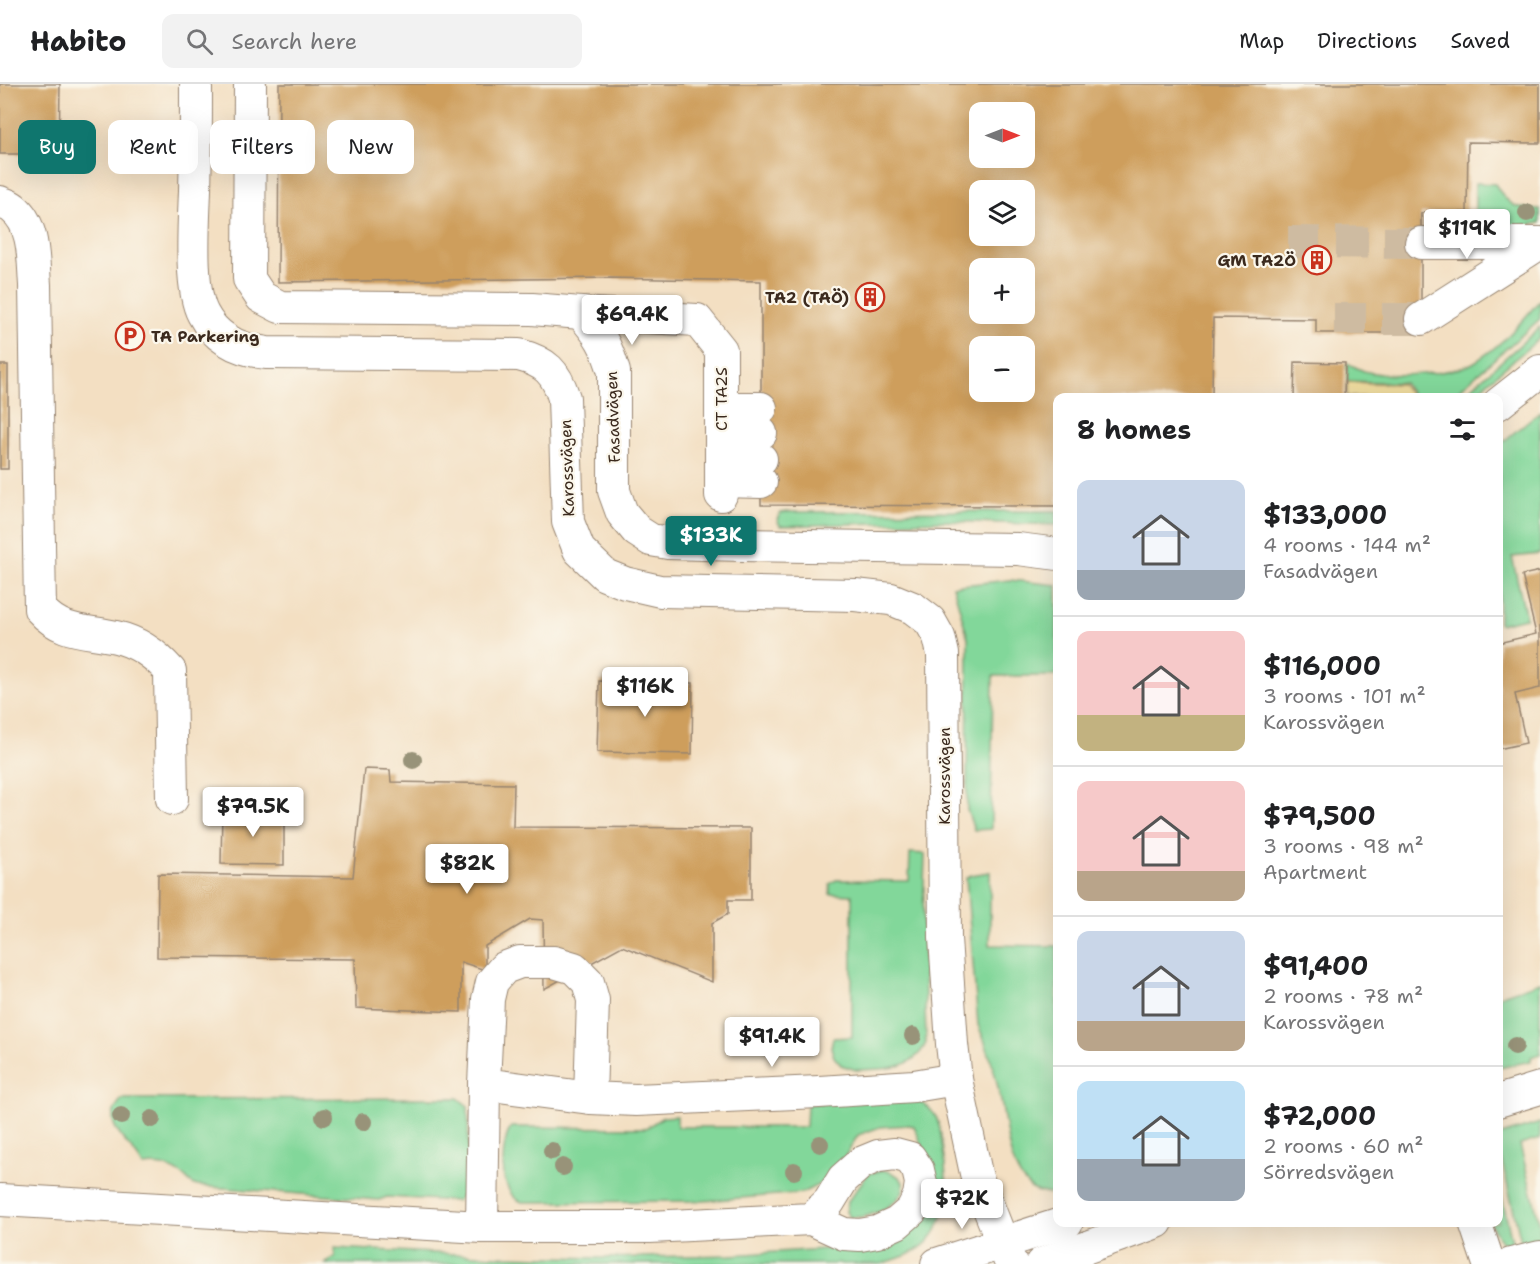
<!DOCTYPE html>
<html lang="en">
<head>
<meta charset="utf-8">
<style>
  body { margin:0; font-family:"Shantell Sans",sans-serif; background:#f2f2f2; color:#202124; height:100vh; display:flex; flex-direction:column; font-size:22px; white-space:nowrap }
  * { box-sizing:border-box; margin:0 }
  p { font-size:20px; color:#757577 }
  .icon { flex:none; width:33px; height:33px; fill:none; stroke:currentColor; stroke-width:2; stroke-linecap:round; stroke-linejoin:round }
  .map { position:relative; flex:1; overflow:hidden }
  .side { position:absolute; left:1053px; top:309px; width:450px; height:834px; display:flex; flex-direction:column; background:#fff; border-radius:12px; box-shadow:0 6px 24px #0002 }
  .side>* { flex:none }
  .banner { position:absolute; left:18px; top:36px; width:570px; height:54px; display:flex; gap:12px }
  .needle { width:39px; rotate:90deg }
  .tools { position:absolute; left:969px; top:18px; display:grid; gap:12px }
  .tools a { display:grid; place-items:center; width:66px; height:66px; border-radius:12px; background:#fff; box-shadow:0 6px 24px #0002; font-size:30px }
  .price { position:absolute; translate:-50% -51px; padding:0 14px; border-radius:6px; background:#fff; color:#222; font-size:20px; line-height:39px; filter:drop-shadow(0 2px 3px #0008) }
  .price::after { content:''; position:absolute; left:50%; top:36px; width:18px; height:14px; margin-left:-9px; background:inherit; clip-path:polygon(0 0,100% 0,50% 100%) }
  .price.selected { background:#0f766e; color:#fff }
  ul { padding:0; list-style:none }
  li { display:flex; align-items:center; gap:18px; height:150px; padding:0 24px }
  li+li { border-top:2px solid #e0e0e0 }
  li span { display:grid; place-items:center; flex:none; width:168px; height:120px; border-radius:12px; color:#555 }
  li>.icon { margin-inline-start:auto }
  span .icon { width:72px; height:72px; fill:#fffc; stroke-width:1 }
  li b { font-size:26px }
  h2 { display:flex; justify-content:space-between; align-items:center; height:72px; padding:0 24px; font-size:26px }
  .tag { padding:0 21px; border-radius:12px; background:#fff; box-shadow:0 6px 24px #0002; font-size:21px; line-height:54px }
  .tag.selected { background:#0f766e; color:#fff }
  header { display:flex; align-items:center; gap:36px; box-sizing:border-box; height:84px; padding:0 30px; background:#fff; border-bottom:2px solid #e0e0e0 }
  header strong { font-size:28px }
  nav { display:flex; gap:33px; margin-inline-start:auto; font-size:21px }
  .search { width:420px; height:54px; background:#f2f2f2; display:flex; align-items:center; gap:15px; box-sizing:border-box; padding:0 21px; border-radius:12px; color:#757577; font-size:22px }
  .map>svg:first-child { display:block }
</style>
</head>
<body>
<header>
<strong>Habito</strong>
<div class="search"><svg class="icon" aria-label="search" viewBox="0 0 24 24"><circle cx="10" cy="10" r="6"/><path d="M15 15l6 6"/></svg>Search here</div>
<nav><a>Map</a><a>Directions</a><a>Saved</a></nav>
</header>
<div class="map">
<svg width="1540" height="1180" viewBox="0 0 1540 1180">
  <rect width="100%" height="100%" fill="#fbf7ec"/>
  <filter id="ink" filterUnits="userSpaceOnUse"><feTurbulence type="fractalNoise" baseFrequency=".0167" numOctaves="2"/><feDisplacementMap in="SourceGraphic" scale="12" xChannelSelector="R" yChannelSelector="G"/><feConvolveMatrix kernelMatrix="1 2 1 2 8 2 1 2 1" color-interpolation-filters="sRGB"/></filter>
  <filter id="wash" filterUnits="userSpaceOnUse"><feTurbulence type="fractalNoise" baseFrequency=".008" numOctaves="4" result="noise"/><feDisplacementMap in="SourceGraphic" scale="24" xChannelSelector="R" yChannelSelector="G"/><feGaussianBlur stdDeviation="1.35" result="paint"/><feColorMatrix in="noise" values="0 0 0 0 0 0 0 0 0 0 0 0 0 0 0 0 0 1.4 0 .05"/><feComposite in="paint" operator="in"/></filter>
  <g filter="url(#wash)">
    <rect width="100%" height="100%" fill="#f3dfc2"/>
    <g fill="#82d79a" stroke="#5e805c" stroke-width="1.5">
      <path d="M1475 99 1495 100C1508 121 1515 126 1540 125V139L1494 146 1483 137 1475 135Z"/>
      <path d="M1540 216V235L1451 313H1411V309L1404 299 1347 297V279C1353 282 1359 285 1364 287 1389 294 1451 291 1473 279 1500 263 1520 240 1540 216Z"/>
      <path d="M1540 243V254L1470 313H1461Z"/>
      <path d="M1540 327V470L1512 473 1526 534 1499 540V361Z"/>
      <path d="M1057 427V441L944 437 780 442 777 435 781 429 788 428Z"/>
      <path d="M1010 496 1057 501V592H993L991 745 974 746 967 726 968 554 953 502Z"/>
      <path d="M910 769 925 770 923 835 926 959C913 987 883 985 856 986L841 981 834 973 831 963 833 954 852 953V811L830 810V800L836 796 909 797Z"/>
      <path d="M990 788V861L1057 862V1111C1048 1109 1034 1109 1027 1101 1006 1078 1007 1041 1000 1012 995 988 988 963 978 941L966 794 971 791Z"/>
      <path d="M1540 898V970L1531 973V977L1499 984V912Z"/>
      <path d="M910 1013C921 1017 930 1023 936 1033 940 1040 941 1051 942 1060 947 1091 952 1128 930 1155 919 1169 897 1175 881 1180H324L335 1173 334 1164 497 1172 602 1174 731 1171 872 1162 900 1153 913 1146 923 1134 932 1085 914 1042 908 1041 880 1043 858 1051 839 1082 822 1099 802 1109 703 1117 522 1118C498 1110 500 1061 511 1043L646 1044 663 1033 677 1032V1043H806L807 1020Z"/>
      <path d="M458 1014 468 1022 469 1103 457 1117 387 1113 379 1116 197 1102C190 1100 187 1094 181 1090 170 1082 156 1080 143 1082 133 1059 96 1042 122 1015Z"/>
      <path d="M1540 1039V1055L1520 1061 1540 1141V1160L1522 1161 1499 1066 1498 1052Z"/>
      <path d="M883 1086C932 1098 882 1137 850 1133L846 1128 848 1117 868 1090Z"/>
      <path d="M1499 1101 1512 1157V1162L1501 1158 1490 1139 1498 1138Z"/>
    </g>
    <path fill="#eeda9e" stroke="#94825e" stroke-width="1.5" d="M1347 298 1402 300 1409 309 1410 313H1347Z"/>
    <g id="blocks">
      <g fill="#ce9e5c" fill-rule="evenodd">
        <path d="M0 0H60L59 70H0Z"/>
        <path d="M279 0H1540V59L1468 58 1467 128 1421 129V249H1316V235L1213 234 1212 314H1058V422L761 421V197L610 194 278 198ZM980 28H1024V74H980ZM980 106H1024V152H980ZM980 184H1024V230H980ZM980 262H1024V308H980Z"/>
        <path d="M1295 278 1345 279 1344 314H1294Z"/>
        <rect x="0" y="281" width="8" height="104"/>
        <path d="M1540 487V604L1515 610 1526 659 1498 665V559L1536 550 1522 491Z"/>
        <path d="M599 597 693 599 692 670 597 668Z"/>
        <path d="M364 685 390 686 391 698 514 700 513 743 751 744V816H728V830L712 839V898L622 862 544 905 543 836 530 835 485 862V886L461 878V928L356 924 355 875 157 873 158 790 353 793Z"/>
        <path d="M222 727H284V781L221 780Z"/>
      </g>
    </g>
  </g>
  <g filter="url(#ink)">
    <use href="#blocks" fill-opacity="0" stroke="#978470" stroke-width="1.5"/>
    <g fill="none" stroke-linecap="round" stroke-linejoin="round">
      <g stroke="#cebba1" stroke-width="32" stroke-dasharray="32 16" stroke-linecap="butt">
        <path d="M1288 158 1421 159"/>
        <path d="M1334 235H1421"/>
      </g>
      <g stroke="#978470" stroke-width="34">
        <g id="minor">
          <path d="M196 0C196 35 196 71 195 106 194 137 189 204 203 230 216 255 240 266 267 269L519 271C546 278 556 288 564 314L568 438 579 466 605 491 625 499 660 507 855 511 891 515 913 524 930 537 939 553 943 570 945 854 952 960 956 995 977 1094 1011 1180"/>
          <path d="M250 0 249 195 261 213 280 223 532 225 581 229C600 251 606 260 614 288V407L622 429 637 447 651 456 668 459 743 461 1018 465 1058 470"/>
          <path d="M0 118C4 120 10 121 13 124 35 141 33 176 35 201L40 525C62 550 86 546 116 553 138 558 156 571 170 587L172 715"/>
          <path d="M1421 159H1540"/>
          <path d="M581 229 697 236 721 266V411"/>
          <path d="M1421 235 1540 159"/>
          <path d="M1498 320 1540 287"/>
          <path d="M721 324H761"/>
          <path d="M721 349H761"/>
          <path d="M721 375H761"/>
          <path d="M721 397 761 398"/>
          <path d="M590 1014 593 916 588 898 574 884 554 878H520L504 884 492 898 488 915 484 1000 590 1014 636 1016 819 1008 914 1002 956 995"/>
          <path d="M1498 1017 1540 1004"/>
          <path d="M0 1116 482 1143H650L811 1135 844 1150 860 1151 877 1148 897 1139 912 1126 919 1112 921 1099 918 1086 910 1074 895 1070 878 1072 861 1079 843 1095 829 1118 811 1135"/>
          <path d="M1475 1138 1489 1180"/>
          <path d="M482 1143 484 1000"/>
          <path d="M937 1180 1067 1138"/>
          <path d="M1041 1180 1157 1138"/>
          <path d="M1511 1180 1540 1173"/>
        </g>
      </g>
      <use href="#minor" stroke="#fff" stroke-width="32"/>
    </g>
    <g fill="#989379">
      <circle cx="1527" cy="129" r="9"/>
      <circle cx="413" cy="676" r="9"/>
      <circle cx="913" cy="952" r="9"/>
      <circle cx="767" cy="960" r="9"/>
      <circle cx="1515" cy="962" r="9"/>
      <circle cx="121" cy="1032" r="9"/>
      <circle cx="324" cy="1033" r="9"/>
      <circle cx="152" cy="1035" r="9"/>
      <circle cx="363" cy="1038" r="9"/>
      <circle cx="820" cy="1060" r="9"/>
      <circle cx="552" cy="1067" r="9"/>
      <circle cx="563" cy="1083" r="9"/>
      <circle cx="794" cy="1087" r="9"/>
    </g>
  </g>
  <defs>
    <g id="building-ring" transform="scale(1.5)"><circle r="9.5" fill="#fbf7ec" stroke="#c8321e" stroke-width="1.5"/><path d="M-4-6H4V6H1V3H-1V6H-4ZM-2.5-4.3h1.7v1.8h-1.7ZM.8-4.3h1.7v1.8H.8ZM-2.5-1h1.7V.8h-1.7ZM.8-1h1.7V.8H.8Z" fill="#c8321e"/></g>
    <g id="parking-ring" transform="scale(1.5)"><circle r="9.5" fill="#fbf7ec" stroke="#c8321e" stroke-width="1.5"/><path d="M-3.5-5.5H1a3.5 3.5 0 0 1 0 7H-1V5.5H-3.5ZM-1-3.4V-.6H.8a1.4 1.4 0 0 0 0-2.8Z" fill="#c8321e"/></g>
  </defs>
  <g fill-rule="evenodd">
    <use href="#building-ring" x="1317" y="176"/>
    <use href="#building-ring" x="870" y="213"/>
    <use href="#parking-ring" x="130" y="252"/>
  </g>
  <g text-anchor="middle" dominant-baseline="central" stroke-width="4.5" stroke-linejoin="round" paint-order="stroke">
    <g font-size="16" font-weight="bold" fill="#3b2a1e" stroke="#fbf7ec" text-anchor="end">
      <text x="1296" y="176">GM TA2Ö</text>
      <text x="849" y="213">TA2 (TAÖ)</text>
      <text x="151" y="252" text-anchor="start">TA Parkering</text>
    </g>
    <g font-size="16" fill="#3b2a1e" stroke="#fbf7ec">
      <text transform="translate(721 315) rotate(-90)">CT TA2S</text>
      <text transform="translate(613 333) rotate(-92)">Fasadvägen</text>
      <text transform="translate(567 384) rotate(-92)">Karossvägen</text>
      <text transform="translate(944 692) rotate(-90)">Karossvägen</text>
    </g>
  </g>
</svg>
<div class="tools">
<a><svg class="needle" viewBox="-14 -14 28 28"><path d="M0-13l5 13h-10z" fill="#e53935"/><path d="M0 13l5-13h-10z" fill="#757577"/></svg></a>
<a><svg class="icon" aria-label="layers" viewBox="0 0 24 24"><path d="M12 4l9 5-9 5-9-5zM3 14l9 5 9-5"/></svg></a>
<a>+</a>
<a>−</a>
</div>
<b class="price" style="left:1467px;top:176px">$119K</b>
<b class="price" style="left:632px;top:262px">$69.4K</b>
<b class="price selected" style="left:711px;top:483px">$133K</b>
<b class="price" style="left:645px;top:634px">$116K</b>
<b class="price" style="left:253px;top:754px">$79.5K</b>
<b class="price" style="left:467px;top:811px">$82K</b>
<b class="price" style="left:772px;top:984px">$91.4K</b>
<b class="price" style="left:962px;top:1146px">$72K</b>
<div class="banner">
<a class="tag selected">Buy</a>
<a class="tag">Rent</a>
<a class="tag">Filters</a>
<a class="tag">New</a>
</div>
<section class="side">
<h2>8 homes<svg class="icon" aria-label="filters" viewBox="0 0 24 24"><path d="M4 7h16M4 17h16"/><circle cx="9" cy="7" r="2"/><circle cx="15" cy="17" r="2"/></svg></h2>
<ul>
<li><span style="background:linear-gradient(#c9d6e8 75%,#9aa5b1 0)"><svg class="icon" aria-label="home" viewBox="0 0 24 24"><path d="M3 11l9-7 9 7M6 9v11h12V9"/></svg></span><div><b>$133,000</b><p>4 rooms · 144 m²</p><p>Fasadvägen</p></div></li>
<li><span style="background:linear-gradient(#f6c9c9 70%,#c2b280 0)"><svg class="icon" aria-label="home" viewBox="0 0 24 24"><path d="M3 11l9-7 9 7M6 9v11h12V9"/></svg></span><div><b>$116,000</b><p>3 rooms · 101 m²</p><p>Karossvägen</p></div></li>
<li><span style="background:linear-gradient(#f6c9c9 75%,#b9a48a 0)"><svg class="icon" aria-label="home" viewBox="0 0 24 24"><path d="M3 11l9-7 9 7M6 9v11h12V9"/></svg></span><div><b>$79,500</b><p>3 rooms · 98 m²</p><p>Apartment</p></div></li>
<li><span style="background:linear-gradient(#c9d6e8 75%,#b9a48a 0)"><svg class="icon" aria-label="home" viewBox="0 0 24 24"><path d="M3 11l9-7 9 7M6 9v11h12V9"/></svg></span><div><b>$91,400</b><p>2 rooms · 78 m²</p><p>Karossvägen</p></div></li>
<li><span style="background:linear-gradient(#bfe0f5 65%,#9aa5b1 0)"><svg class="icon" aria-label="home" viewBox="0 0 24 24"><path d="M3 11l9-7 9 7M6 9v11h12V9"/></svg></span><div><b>$72,000</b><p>2 rooms · 60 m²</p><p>Sörredsvägen</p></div></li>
</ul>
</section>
</div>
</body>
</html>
